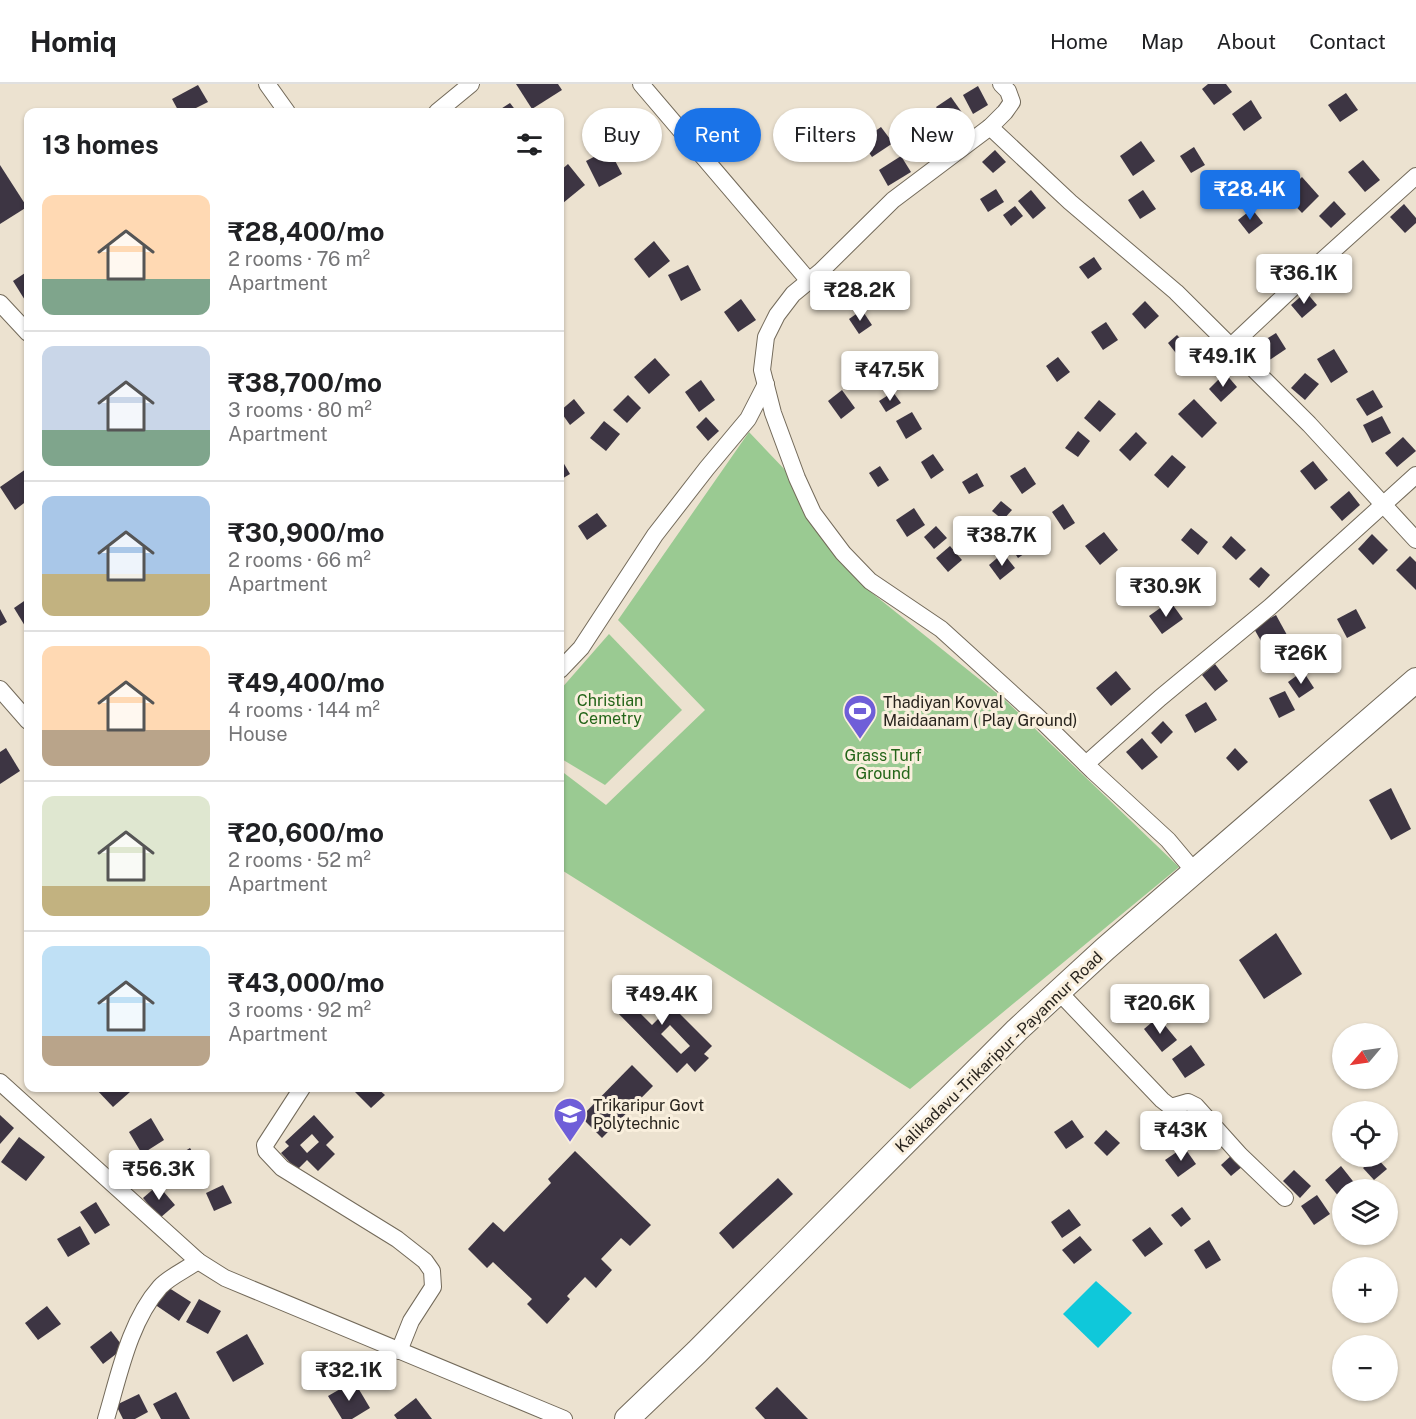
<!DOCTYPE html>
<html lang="en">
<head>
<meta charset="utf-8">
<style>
  body { margin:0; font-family:"Public Sans",sans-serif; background:#f6f6f6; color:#202124; height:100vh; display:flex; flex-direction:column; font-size:22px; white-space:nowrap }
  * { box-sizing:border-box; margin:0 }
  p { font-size:20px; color:#757577 }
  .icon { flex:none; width:33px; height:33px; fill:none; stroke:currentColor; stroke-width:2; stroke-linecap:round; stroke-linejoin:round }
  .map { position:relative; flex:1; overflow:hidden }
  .panel { position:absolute; left:24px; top:24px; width:540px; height:984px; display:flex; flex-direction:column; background:#fff; border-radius:12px; box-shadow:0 2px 4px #0004 }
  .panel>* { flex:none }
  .top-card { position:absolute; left:582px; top:24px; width:570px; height:54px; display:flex; gap:12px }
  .needle { width:39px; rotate:241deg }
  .fabs { position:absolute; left:1332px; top:939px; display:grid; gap:12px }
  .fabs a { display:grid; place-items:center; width:66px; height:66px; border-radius:50%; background:#fff; box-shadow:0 2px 4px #0004; font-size:30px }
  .price { position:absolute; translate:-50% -51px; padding:0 14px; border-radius:6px; background:#fff; color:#222; font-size:20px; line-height:39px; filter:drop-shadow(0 2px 3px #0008) }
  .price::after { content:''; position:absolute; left:50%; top:36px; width:18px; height:14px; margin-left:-9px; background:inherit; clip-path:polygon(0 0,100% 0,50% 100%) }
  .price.on { background:#1a73e8; color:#fff }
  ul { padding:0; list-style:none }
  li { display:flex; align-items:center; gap:18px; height:150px; padding:0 18px }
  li+li { border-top:2px solid #e0e0e0 }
  li span { display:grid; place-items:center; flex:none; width:168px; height:120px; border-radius:12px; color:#555 }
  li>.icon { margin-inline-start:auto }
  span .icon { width:72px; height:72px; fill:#fffc; stroke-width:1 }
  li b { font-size:26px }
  h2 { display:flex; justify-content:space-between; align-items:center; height:72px; padding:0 18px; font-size:26px }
  .tag { padding:0 21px; border-radius:27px; background:#fff; box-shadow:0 2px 4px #0004; font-size:21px; line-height:54px }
  .tag.on { background:#1a73e8; color:#fff }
  header { display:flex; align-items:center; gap:36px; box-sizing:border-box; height:84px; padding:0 30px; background:#fff; border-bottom:2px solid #e0e0e0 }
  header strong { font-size:28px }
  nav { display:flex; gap:33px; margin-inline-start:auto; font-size:21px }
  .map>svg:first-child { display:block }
</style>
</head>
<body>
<header>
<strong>Homiq</strong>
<nav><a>Home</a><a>Map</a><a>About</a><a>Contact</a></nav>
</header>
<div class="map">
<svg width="1416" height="1335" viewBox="0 0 1416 1335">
  <rect width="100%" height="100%" fill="#ece2d0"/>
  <g fill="#9aca92">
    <path d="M749 348 788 389 820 452 872 509 1004 615 1179 783 910 1005 560 785V686L606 721 705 626 618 536Z"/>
    <path d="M609 550 682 626 605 701 560 674V606Z"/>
  </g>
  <path fill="#0fc8da" d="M1096 1197 1132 1229 1098 1264 1063 1230Z"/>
  <g fill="#3d3543" fill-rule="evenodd">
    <path d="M516 0H558L562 6 532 25Z"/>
    <path d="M1208 0H1226L1232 8 1214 21 1202 5Z"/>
    <path d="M198 1 208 18 188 28H179L172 15Z"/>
    <path d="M978 2 988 21 973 30 963 11Z"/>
    <path d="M1346 9 1358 26 1340 38 1328 21Z"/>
    <path d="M951 13 963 30 948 40 936 23Z"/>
    <path d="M1251 16 1262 34 1244 47 1232 30Z"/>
    <path d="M510 19 517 28H496Z"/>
    <path d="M930 36 940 47 931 54 921 44Z"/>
    <path d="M881 43 893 59 872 73 861 57Z"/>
    <path d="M917 47 925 58 914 66 906 55Z"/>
    <path d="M1141 57 1155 77 1133 92 1120 72Z"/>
    <path d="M1194 63 1205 81 1191 89 1180 72Z"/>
    <path d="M609 65 622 90 599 103 586 77Z"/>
    <path d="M995 66 1006 78 993 89 982 78Z"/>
    <path d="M901 72 911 88 888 102 879 86Z"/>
    <path d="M1363 76 1380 96 1365 108 1348 88Z"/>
    <path d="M568 80 585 101 563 119 560 114V87Z"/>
    <path d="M0 81 27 123 0 140Z"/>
    <path d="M1302 93 1319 112 1302 129 1284 110Z"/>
    <path d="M996 105 1004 118 988 128 980 115Z"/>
    <path d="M1031 106 1046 124 1033 135 1018 117Z"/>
    <path d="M1143 106 1156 125 1140 135 1128 116Z"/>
    <path d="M1334 117 1346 130 1331 144 1319 132Z"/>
    <path d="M1404 120 1416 134V139L1405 149 1390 133Z"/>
    <path d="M1015 122 1023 132 1011 142 1003 131Z"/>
    <path d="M1252 125 1263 139 1249 150 1238 136Z"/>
    <path d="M654 157 670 177 649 194 634 175Z"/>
    <path d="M1094 173 1102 185 1088 195 1079 183Z"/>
    <path d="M1334 177 1346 192 1329 206 1317 191Z"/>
    <path d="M688 181 701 206 681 217 668 191Z"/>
    <path d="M28 187V221L13 197Z"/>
    <path d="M1306 208 1317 221 1302 234 1291 221Z"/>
    <path d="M741 215 756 236 738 248 724 228Z"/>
    <path d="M1145 217 1159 232 1145 245 1132 230Z"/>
    <path d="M862 226 872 241 859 250 849 235Z"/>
    <path d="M1106 238 1118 256 1103 266 1091 248Z"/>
    <path d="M1276 249 1286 265 1265 279 1255 262Z"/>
    <path d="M1177 251 1189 264 1179 273 1168 259Z"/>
    <path d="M1334 265 1348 288 1331 299 1317 275Z"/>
    <path d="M1058 273 1070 288 1057 298 1046 282Z"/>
    <path d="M655 274 670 291 649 310 634 293Z"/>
    <path d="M1225 289 1237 303 1221 318 1209 305Z"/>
    <path d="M1305 289 1319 300 1305 316 1291 304Z"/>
    <path d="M701 296 715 316 699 328 685 308Z"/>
    <path d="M842 306 855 324 841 335 828 317Z"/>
    <path d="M1373 306 1383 323 1367 332 1356 315Z"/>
    <path d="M893 308 901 319 886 328 879 317Z"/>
    <path d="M628 311 641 324 627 339 613 326Z"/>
    <path d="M574 315 585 329 570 341 560 327Z"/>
    <path d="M1194 315 1217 339 1202 354 1178 330Z"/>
    <path d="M1099 316 1116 330 1100 348 1084 334Z"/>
    <path d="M912 328 922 345 906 355 896 337Z"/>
    <path d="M1382 332 1391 349 1372 359 1363 341Z"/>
    <path d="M706 333 719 347 708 357 696 343Z"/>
    <path d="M604 337 620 350 606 367 590 354Z"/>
    <path d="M1078 347 1090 357 1078 373 1065 364Z"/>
    <path d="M1136 348 1147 359 1130 377 1119 366Z"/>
    <path d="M1403 353 1416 367 1397 383 1385 369Z"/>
    <path d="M933 370 944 386 931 395 921 378Z"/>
    <path d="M1172 371 1186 383 1168 404 1154 391Z"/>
    <path d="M560 373 570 390 560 396Z"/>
    <path d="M1313 377 1328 396 1315 406 1300 387Z"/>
    <path d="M880 382 889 396 878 403 869 389Z"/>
    <path d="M1025 383 1036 400 1022 410 1010 392Z"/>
    <path d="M26 385 28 388V416L15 426 0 403Z"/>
    <path d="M977 389 984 402 969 410 962 398Z"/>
    <path d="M1349 407 1360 421 1342 437 1330 423Z"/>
    <path d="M1001 417 1012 426 1003 436 992 427Z"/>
    <path d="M1063 420 1075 439 1064 446 1052 428Z"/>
    <path d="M914 424 925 441 907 453 896 436Z"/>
    <path d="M597 429 607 442 587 456 578 442Z"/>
    <path d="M983 433 993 445 979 456 970 443Z"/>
    <path d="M936 442 947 454 934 465 924 453Z"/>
    <path d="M1191 444 1208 458 1198 471 1181 456Z"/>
    <path d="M1024 448 1034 463 1018 474 1008 459Z"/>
    <path d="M1104 448 1118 466 1100 481 1085 462Z"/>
    <path d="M1372 450 1388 466 1373 481 1358 465Z"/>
    <path d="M1231 452 1246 466 1236 476 1222 463Z"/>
    <path d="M950 462 962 476 948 488 936 474Z"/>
    <path d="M1003 469 1015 484 1000 496 989 481Z"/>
    <path d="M1410 472 1416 478V506L1396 486Z"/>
    <path d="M1261 483 1270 491 1259 504 1249 495Z"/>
    <path d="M27 515 28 540 25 542 14 524Z"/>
    <path d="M1170 517 1183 535 1162 550 1149 532Z"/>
    <path d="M0 525 7 538 0 542Z"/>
    <path d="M1356 525 1366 544 1347 554 1337 535Z"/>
    <path d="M1276 531 1287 551 1265 564 1253 543Z"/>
    <path d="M1215 580 1228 597 1215 607 1202 591Z"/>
    <path d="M1116 587 1131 605 1111 622 1096 604Z"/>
    <path d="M1303 587 1314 604 1299 614 1288 598Z"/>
    <path d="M1285 607 1295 626 1279 634 1269 614Z"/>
    <path d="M1206 618 1217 636 1195 649 1185 631Z"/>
    <path d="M1163 637 1173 648 1161 660 1151 649Z"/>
    <path d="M1142 654 1158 673 1142 686 1126 668Z"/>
    <path d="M6 664 20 687 0 700V668Z"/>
    <path d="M1235 664 1248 678 1238 687 1226 674Z"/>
    <path d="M1391 704 1411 745 1391 756 1369 716Z"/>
    <path d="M1276 849 1302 890 1264 915 1239 876Z"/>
    <path d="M643 893 712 962 704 970 709 974 695 988 687 979 677 989 613 924 619 918 614 912 629 897 634 902ZM640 912 661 932 652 941 632 921ZM670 941 690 962 681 970 661 950Z"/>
    <path d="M1158 933 1177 956 1162 968 1144 945Z"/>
    <path d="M1191 961 1205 981 1185 994 1172 975Z"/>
    <path d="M632 981 653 1002 602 1054 581 1033Z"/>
    <path d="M95 1004H126L130 1008 113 1023Z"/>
    <path d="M351 1004H377L385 1011 371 1024Z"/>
    <path d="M0 1031 14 1044 0 1060Z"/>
    <path d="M314 1031 334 1053 326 1061 335 1070 318 1087 307 1076 297 1086 281 1069 289 1062 285 1058ZM312 1050 319 1058 307 1069 300 1061Z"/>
    <path d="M151 1034 164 1056 142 1070 129 1048Z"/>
    <path d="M1072 1036 1084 1053 1066 1065 1054 1048Z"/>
    <path d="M1106 1046 1120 1059 1107 1072 1094 1059Z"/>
    <path d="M19 1053 45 1073 26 1097 1 1078Z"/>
    <path d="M1184 1063 1196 1080 1178 1093 1165 1076Z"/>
    <path d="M190 1064 205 1089 182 1102 167 1078Z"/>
    <path d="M575 1067 651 1141 630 1162 621 1154 601 1175 612 1186 596 1204 585 1193 567 1212 570 1215 547 1240 527 1220 532 1215 493 1178 487 1184 468 1165 493 1138 504 1148 551 1099 548 1095Z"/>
    <path d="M1233 1070 1243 1082 1231 1092 1221 1081Z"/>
    <path d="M1376 1073 1387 1085 1374 1096 1363 1084Z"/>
    <path d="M1341 1082 1356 1101 1351 1106H1342V1113L1340 1114 1325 1096Z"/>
    <path d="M1294 1086 1311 1102 1300 1114 1283 1097Z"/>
    <path d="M778 1094 793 1110 733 1165 719 1149Z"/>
    <path d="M158 1101 175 1121 160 1134 143 1114Z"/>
    <path d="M223 1101 232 1119 214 1127 206 1109Z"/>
    <path d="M1317 1111 1330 1130 1314 1141 1301 1122Z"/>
    <path d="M96 1118 110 1141 95 1150 80 1128Z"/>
    <path d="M1182 1123 1191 1135 1181 1143 1171 1131Z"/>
    <path d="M1069 1125 1081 1141 1062 1154 1051 1138Z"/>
    <path d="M80 1142 90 1160 68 1173 57 1155Z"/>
    <path d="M1150 1143 1163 1160 1145 1173 1132 1156Z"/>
    <path d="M1080 1152 1092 1166 1074 1180 1062 1166Z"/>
    <path d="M1209 1156 1221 1176 1206 1185 1194 1166Z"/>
    <path d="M166 1202 191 1218 179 1237 154 1220Z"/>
    <path d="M199 1215 221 1227 208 1250 186 1238Z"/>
    <path d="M47 1222 61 1240 38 1256 25 1239Z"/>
    <path d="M111 1247 124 1264 103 1280 90 1263Z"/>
    <path d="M247 1250 264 1280 233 1298 216 1268Z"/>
    <path d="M354 1297 370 1324 352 1335H342L328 1312Z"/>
    <path d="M777 1303 808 1335H765L755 1324Z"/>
    <path d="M176 1308 190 1335H161L153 1320Z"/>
    <path d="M139 1310 148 1328 135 1335H123L116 1321Z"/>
    <path d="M416 1314 432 1335H397L394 1331Z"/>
  </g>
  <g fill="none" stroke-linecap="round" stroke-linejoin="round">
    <g stroke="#736a5a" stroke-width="18">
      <g id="minor">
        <path d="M267 0 287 28"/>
        <path d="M641 0 809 197"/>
        <path d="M1001 0 1008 7 1012 18 1005 28 990 43 893 116 821 187 793 210 777 231 766 253 762 286 773 329 797 394 813 429 843 469 870 497 941 545 1039 634 1093 687 1168 756 1194 787"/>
        <path d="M437 28 471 0"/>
        <path d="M990 43 1070 118 1176 208 1309 340 1416 456"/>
        <path d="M0 219 28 249"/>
        <path d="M1231 262 1316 182 1416 92"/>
        <path d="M560 586 581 564 655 451 707 384 748 335 766 300"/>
        <path d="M0 605 28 637"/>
        <path d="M1086 680 1160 614 1270 523 1416 391"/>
        <path d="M1058 907 1162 1016 1171 1023 1188 1018 1196 1022 1240 1071 1285 1114"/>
        <path d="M0 998 198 1177 225 1194 564 1335"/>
        <path d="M302 1004 265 1061 266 1067 282 1084 397 1155 425 1177 432 1187 433 1203 411 1237 399 1267"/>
        <path d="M106 1335C119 1292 129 1238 160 1203 169 1193 187 1185 198 1177"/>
      </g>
    </g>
    <g stroke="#736a5a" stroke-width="26">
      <path id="secondary" d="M627 1335 697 1268 1017 946 1105 865 1416 596"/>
    </g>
    <use href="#minor" stroke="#fff" stroke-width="16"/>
    <use href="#secondary" stroke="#fff" stroke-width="24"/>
  </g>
  <defs>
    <g id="stadium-pin" transform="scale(1.725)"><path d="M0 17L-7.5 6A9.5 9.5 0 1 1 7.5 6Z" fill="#6f5ed8" stroke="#f9efdd"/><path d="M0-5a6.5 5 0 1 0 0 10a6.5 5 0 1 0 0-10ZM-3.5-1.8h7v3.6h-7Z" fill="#fff"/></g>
    <g id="university-pin" transform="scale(1.725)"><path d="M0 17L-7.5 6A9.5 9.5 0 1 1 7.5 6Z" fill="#6f5ed8" stroke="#f9efdd"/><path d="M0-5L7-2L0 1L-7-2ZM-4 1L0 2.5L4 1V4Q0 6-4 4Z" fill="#fff"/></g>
  </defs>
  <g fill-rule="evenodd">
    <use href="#stadium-pin" x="860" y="627"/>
    <use href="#university-pin" x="570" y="1030"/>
  </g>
  <g text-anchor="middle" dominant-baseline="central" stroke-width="6" stroke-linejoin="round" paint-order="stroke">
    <g font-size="16" fill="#246519" stroke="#f9efdd">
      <text x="610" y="616">Christian<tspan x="610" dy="18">Cemetry</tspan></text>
      <text x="883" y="671">Grass Turf<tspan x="883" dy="18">Ground</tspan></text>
    </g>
    <g font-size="16" fill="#28241e" stroke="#f9efdd" text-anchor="start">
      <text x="883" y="618">Thadiyan Kovval<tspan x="883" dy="18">Maidaanam ( Play Ground)</tspan></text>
      <text x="593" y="1021">Trikaripur Govt<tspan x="593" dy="18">Polytechnic</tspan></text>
    </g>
    <g font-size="16" fill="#28241e" stroke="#f9efdd">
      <text transform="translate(999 968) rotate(-44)">Kalikadavu -Trikaripur - Payannur Road</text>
    </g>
  </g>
</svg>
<div class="fabs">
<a><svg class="needle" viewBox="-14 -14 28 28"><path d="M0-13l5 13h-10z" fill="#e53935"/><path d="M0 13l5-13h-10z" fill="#757577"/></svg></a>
<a><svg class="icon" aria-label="locate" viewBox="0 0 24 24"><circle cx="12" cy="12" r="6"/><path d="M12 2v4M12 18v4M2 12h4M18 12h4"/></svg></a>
<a><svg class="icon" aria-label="layers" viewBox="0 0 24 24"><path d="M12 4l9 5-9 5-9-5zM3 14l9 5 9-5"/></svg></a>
<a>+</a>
<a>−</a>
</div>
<b class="price on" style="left:1250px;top:137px">₹28.4K</b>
<b class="price" style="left:1304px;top:221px">₹36.1K</b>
<b class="price" style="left:860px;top:238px">₹28.2K</b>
<b class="price" style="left:1223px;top:304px">₹49.1K</b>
<b class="price" style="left:890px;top:318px">₹47.5K</b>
<b class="price" style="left:1002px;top:483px">₹38.7K</b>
<b class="price" style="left:1166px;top:534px">₹30.9K</b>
<b class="price" style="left:1301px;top:601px">₹26K</b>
<b class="price" style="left:662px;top:942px">₹49.4K</b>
<b class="price" style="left:1160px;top:951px">₹20.6K</b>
<b class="price" style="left:1181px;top:1078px">₹43K</b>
<b class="price" style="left:159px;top:1117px">₹56.3K</b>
<b class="price" style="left:349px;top:1318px">₹32.1K</b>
<div class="top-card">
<a class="tag">Buy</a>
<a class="tag on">Rent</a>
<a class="tag">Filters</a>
<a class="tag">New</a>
</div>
<section class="panel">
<h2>13 homes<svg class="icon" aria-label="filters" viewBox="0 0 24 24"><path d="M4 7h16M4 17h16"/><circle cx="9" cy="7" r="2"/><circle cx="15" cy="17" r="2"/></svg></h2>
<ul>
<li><span style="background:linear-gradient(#ffd9b3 70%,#7fa58c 0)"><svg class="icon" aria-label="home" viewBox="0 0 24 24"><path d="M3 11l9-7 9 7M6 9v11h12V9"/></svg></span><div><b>₹28,400/mo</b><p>2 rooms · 76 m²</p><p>Apartment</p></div></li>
<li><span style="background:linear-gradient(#c9d6e8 70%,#7fa58c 0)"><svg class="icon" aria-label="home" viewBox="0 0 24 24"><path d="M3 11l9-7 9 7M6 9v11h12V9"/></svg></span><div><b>₹38,700/mo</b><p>3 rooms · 80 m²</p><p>Apartment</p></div></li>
<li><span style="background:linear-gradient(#a9c7e8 65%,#c2b280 0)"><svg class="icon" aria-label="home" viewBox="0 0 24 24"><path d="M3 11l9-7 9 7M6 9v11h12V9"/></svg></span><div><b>₹30,900/mo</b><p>2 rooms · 66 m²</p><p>Apartment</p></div></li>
<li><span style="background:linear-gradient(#ffd9b3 70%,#b9a48a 0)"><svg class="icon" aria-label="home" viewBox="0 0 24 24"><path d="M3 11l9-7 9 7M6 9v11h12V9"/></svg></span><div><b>₹49,400/mo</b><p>4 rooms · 144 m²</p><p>House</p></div></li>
<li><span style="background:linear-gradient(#dfe7d0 75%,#c2b280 0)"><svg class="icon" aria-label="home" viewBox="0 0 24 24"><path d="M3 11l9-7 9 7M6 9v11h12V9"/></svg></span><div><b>₹20,600/mo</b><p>2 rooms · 52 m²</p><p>Apartment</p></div></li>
<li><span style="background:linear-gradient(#bfe0f5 75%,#b9a48a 0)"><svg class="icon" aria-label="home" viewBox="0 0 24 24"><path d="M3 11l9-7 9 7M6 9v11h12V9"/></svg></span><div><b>₹43,000/mo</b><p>3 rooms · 92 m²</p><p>Apartment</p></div></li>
</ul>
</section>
</div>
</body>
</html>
